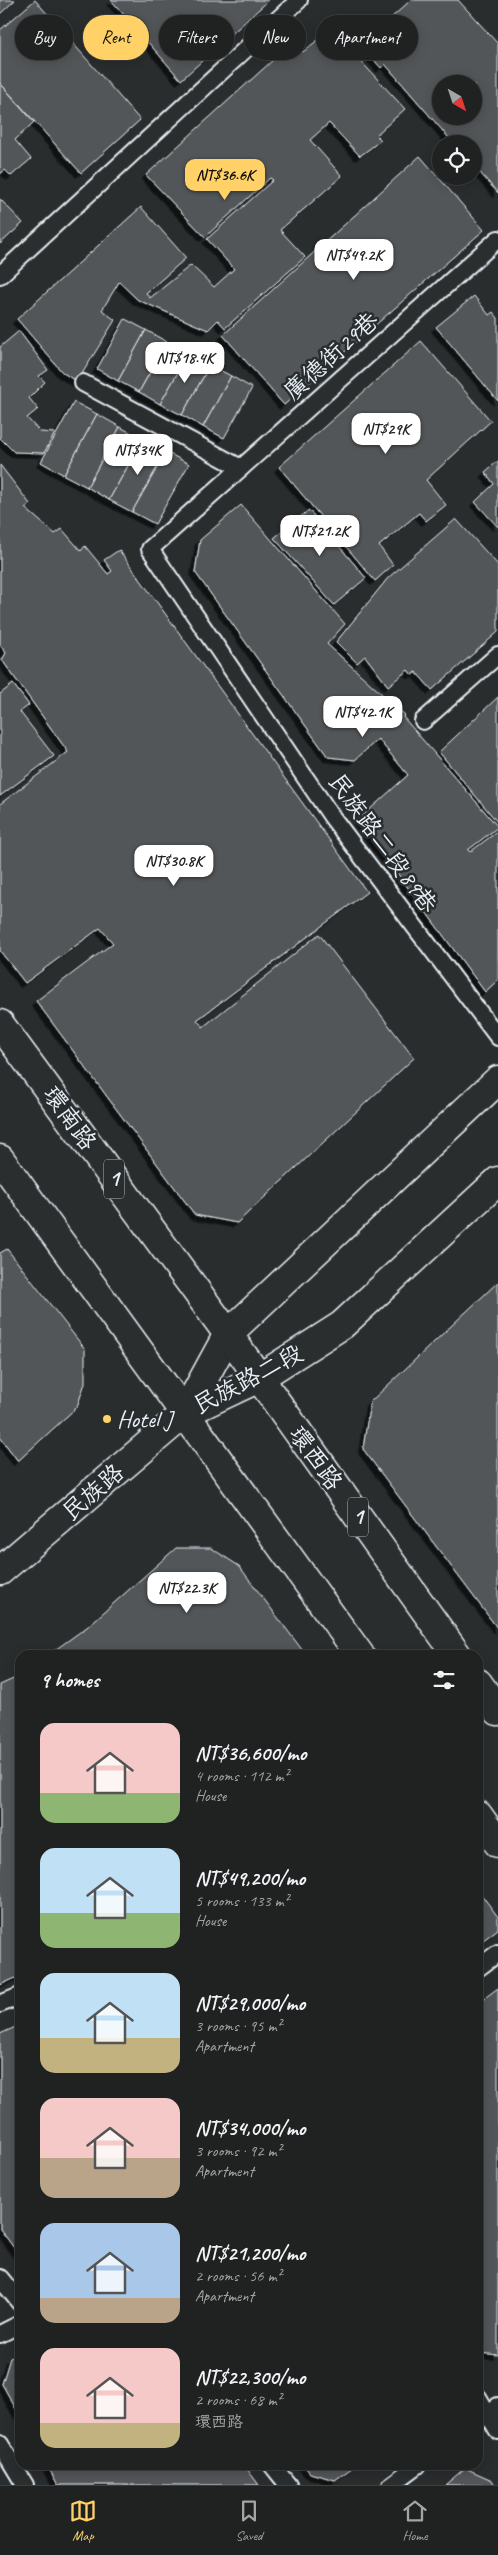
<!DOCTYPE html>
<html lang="en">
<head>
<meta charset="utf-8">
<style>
  body { margin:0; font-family:Caveat,"LXGW WenKai TC",sans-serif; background:#282a2a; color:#f1f3f6; height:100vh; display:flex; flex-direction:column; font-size:19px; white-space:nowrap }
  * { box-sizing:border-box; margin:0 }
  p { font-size:16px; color:#a2a4a5 }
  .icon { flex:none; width:28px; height:28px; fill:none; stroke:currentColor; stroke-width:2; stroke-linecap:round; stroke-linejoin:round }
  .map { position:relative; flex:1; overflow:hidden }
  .sheet { position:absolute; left:15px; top:1650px; width:468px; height:820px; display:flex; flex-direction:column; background:#202222; border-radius:15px; box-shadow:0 2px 12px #0003,0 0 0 1px #3d3f40 }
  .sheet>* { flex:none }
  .top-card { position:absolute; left:15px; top:15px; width:469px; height:45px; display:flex; gap:10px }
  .needle { width:32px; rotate:141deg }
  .tools { position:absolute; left:432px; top:75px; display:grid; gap:10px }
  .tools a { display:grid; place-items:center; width:50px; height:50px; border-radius:50%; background:#202222; box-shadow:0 2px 12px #0003,0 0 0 1px #3d3f40; font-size:25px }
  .price { position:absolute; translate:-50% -42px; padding:0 11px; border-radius:10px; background:#fff; color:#222; font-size:16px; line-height:32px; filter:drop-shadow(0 1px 2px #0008) }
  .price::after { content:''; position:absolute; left:50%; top:30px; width:15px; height:11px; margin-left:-8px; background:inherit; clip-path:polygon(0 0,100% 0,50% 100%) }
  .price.active { background:#ffd166; color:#111 }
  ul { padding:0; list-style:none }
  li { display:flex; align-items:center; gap:15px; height:125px; padding:0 25px }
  li span { display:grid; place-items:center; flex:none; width:140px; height:100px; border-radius:15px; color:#555 }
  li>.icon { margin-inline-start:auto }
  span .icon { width:60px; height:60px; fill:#fffc; stroke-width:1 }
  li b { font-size:21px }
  h2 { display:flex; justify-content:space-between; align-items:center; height:60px; padding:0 25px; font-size:21px }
  .pill { padding:0 18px; border-radius:22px; background:#202222; box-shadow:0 2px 12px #0003,0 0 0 1px #3d3f40; font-size:18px; line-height:45px }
  .pill.active { background:#ffd166; color:#111 }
  .tab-bar { display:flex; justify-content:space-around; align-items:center; height:70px; border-top:1px solid #3d3f40; background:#202222; font-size:14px; color:#a2a4a5 }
  .tab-bar a { display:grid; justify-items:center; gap:2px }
  .tab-bar .active { color:#ffd166 }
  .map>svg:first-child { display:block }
</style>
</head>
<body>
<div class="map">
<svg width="498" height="2485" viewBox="0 0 498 2485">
  <defs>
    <filter id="shadow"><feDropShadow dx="-4.5" dy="4.5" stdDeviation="0" flood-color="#0009"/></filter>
  </defs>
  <rect width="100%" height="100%" fill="#2a2d2e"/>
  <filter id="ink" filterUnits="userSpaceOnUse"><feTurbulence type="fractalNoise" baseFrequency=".02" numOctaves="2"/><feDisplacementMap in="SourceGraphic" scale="10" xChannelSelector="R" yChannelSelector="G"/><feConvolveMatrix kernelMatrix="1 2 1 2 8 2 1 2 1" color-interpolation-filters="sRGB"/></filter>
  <g filter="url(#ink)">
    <g fill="#535759" stroke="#e8f1f8" fill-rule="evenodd" filter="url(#shadow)">
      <path d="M0 0H15L0 14Z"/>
      <path d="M35 0 140 120 81 173 0 83V30Z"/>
      <path d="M111 0H269L181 80Z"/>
      <path d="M411 0H458L498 44V193L474 166V144H454L385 64 381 68 361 45ZM441 84H474V116H441Z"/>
      <path d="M331 29 405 109 376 135 381 140 360 156 329 123 310 140 342 176 280 230 305 257 225 328 218 320 208 330 138 300 119 282 102 310 115 320 77 382 62 372 17 319 141 207 186 258 146 293 150 298 191 265 214 287 234 269 207 239 273 180 270 178 205 237 146 175 294 41 303 52Z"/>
      <path d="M0 83 34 122 15 140 31 159 11 176 5 170 0 174Z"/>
      <path d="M420 156 484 230 284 405 223 335Z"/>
      <path d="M0 199 23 223 0 244Z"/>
      <path d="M474 296 489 315 493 312 498 318V401L436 327Z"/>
      <path d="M125 319 146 330 118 381 97 369Z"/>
      <path d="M146 330 167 342 139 392 118 381Z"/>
      <path d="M19 331 48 370 39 376 45 382 29 398 38 409 27 418 40 432 55 433 44 453 14 452 0 438V347Z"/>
      <path d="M421 341 491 421 426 480 446 505 426 521 419 513 379 546 393 565 375 581 279 467Z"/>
      <path d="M167 342 189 353 160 404 139 392Z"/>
      <path d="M189 353 210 365 182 415 160 404Z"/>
      <path d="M210 365 231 376 203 427 182 415Z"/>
      <path d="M231 376 252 388 224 438 203 427Z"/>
      <path d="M74 402 97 414 64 475 41 462Z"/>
      <path d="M97 414 120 427 87 487 64 475Z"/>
      <path d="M120 427 143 439 109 500 87 487Z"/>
      <path d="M143 439 166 452 132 512 109 500Z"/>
      <path d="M166 452 189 464 155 524 132 512Z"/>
      <path d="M498 461V527L475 502 494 484 485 472Z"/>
      <path d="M0 465 30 504 25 508 55 534 62 529 81 551 85 546 108 574 112 571 104 560 119 550 367 892 197 1020 203 1027 319 934 414 1058 237 1223 195 1215 36 1001 113 943 100 928 25 983 0 951V804L68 752 2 660 6 653 0 645Z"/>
      <path d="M241 505 345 624 327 644 405 715 403 717 498 827 468 850 470 852 498 831V980L485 992 358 820 408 775 378 739 355 760 328 757 195 572 200 540Z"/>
      <path d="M309 510 366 578 334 605 274 538Z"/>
      <path d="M456 519 498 565V632L432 690 416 672 412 675 408 670 388 686 365 656 357 663 336 642 388 578Z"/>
      <path d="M13 684 29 705 20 712 54 756 0 796V694Z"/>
      <path d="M498 697V823L439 752Z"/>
      <path d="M7 1249 85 1349V1383L77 1407 18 1461 0 1437V1253Z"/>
      <path d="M498 1282V1629L363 1449 370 1402Z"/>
      <path d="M176 1548H211L239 1566 306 1655H48L87 1627Z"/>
      <path d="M20 1676V1976L0 1985V1685Z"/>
      <path d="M478 1890 498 1917V1929L478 1944Z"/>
      <path d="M498 1988V2355L480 2353 478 2349V2003Z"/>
      <path d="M20 2025V2256L0 2229V2034Z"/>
      <path d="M20 2354V2416L2 2384 10 2358Z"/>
      <path d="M47 2465H244L259 2485H58Z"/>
      <path d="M304 2465H356L335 2480 310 2473Z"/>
      <path d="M465 2468 492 2480 495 2485H445Z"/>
    </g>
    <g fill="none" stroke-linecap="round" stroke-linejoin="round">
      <g stroke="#e8f1f8" stroke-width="20">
        <g id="lane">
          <path d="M498 239 150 549 332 817 498 1037"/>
          <path d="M0 275 299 0"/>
          <path d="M83 383 241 468"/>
          <path d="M423 721 498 655"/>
          <path d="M478 1968 498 1953"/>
          <path d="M0 2004 20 1996"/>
          <path d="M0 2278 20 2303"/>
          <path d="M0 2334 20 2324"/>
          <path d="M478 2397 498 2431"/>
          <path d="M478 2421 498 2406"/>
          <path d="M0 2444 25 2485"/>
          <path d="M272 2465 288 2485"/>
          <path d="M391 2485 418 2465"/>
        </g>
      </g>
      <g stroke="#e8f1f8" stroke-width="31">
        <g id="secondary">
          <path d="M185 1413 228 1334 498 1080"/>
          <path d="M0 1571 185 1413 259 1378 342 1325 498 1181"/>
        </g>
      </g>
      <g stroke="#e8f1f8" stroke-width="31">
        <g id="primary">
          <path d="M0 1024 228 1334 457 1655"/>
          <path d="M0 1159 360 1655"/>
          <path d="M478 1683 498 1711"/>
          <path d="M478 1815 498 1843"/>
        </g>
      </g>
      <use href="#lane" stroke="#2a2d2e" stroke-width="16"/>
      <use href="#secondary" stroke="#2a2d2e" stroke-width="28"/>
      <use href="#primary" stroke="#2a2d2e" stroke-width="28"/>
    </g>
  </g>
  <circle fill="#ffd166" stroke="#2a2d2e" stroke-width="2" cx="107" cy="1419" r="5"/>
  <g text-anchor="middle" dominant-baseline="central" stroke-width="5" stroke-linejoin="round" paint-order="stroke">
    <g fill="#2a2d2e" stroke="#afb6bb" stroke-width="1">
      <rect x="104" y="1159.5" width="20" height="39" rx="4"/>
      <rect x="348" y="1497.5" width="20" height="39" rx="4"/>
    </g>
    <g font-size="22" font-weight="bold" fill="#e8f1f8">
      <text x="114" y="1179">1</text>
      <text x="358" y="1517">1</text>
    </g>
    <g font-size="24" fill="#e8f1f8" stroke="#2a2d2e">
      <text transform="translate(331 356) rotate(-42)">廣德街29巷</text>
      <text transform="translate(383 843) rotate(54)">民族路二段89巷</text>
      <text transform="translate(70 1118) rotate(54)">環南路</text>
      <text transform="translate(248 1379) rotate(-28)">民族路二段</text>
      <text transform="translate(316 1458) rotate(54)">環西路</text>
      <text transform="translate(93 1492) rotate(-41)">民族路</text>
    </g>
    <g font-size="24" fill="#e8f1f8" stroke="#2a2d2e" text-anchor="start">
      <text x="117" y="1419">Hotel J</text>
    </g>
  </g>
</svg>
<div class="tools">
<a><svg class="needle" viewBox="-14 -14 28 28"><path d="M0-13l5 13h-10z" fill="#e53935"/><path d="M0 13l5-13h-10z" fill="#a2a4a5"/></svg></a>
<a><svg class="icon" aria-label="locate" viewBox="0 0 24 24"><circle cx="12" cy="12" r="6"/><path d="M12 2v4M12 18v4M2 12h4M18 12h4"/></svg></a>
</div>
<b class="price active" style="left:225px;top:201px">NT$36.6K</b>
<b class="price" style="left:354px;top:281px">NT$49.2K</b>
<b class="price" style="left:185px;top:384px">NT$18.4K</b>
<b class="price" style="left:386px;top:455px">NT$29K</b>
<b class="price" style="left:138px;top:476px">NT$34K</b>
<b class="price" style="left:320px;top:557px">NT$21.2K</b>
<b class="price" style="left:363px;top:738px">NT$42.1K</b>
<b class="price" style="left:174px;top:887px">NT$30.8K</b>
<b class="price" style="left:187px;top:1614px">NT$22.3K</b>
<div class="top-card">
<a class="pill">Buy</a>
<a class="pill active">Rent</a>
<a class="pill">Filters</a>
<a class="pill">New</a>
<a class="pill">Apartment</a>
</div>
<section class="sheet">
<h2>9 homes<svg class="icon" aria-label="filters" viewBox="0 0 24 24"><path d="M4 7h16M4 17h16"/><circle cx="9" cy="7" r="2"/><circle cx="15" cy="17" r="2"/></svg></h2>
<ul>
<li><span style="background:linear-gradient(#f6c9c9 70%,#8fb573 0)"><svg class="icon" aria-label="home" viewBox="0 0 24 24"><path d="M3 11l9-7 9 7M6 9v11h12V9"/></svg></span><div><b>NT$36,600/mo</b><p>4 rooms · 112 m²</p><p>House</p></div></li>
<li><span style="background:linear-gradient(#bfe0f5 65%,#8fb573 0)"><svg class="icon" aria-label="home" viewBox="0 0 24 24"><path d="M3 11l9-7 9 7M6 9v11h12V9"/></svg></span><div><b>NT$49,200/mo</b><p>5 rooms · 133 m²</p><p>House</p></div></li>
<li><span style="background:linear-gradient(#bfe0f5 65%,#c2b280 0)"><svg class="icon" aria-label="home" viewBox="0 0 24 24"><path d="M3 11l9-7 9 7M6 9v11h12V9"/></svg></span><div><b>NT$29,000/mo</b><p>3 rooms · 95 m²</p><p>Apartment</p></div></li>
<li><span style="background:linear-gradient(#f6c9c9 60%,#b9a48a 0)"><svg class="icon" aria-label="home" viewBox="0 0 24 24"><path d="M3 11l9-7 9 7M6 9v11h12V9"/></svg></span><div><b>NT$34,000/mo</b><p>3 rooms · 92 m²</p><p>Apartment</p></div></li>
<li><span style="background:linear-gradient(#a9c7e8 75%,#b9a48a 0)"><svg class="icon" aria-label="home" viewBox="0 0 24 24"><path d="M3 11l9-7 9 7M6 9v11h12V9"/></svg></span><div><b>NT$21,200/mo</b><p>2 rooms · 56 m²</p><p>Apartment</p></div></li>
<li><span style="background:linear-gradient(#f6c9c9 75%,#c2b280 0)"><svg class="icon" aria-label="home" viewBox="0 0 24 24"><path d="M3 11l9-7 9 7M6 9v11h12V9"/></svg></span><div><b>NT$22,300/mo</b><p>2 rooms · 68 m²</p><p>環西路</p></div></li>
</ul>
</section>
</div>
<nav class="tab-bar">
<a class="active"><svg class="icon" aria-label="map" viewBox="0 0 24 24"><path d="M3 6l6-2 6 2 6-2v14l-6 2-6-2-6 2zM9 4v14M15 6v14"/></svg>Map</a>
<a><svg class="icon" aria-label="saved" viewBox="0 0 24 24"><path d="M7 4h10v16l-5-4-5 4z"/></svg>Saved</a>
<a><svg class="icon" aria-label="home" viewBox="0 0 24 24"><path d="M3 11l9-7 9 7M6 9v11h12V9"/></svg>Home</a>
</nav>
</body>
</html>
